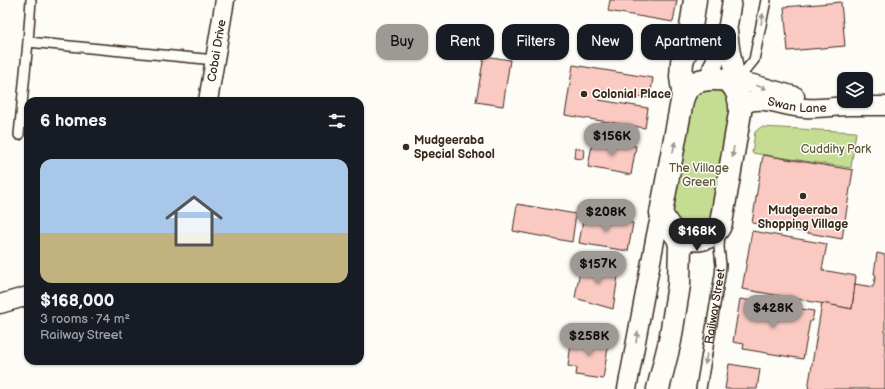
<!DOCTYPE html>
<html lang="en">
<head>
<meta charset="utf-8">
<style>
  body { margin:0; font-family:"Balsamiq Sans",sans-serif; background:#20242c; color:#f1f3f6; height:100vh; display:flex; flex-direction:column; font-size:15px; white-space:nowrap }
  * { box-sizing:border-box; margin:0 }
  p { font-size:13px; color:#9ea1a6 }
  .icon { flex:none; width:22px; height:22px; fill:none; stroke:currentColor; stroke-width:2; stroke-linecap:round; stroke-linejoin:round }
  .map { position:relative; flex:1; overflow:hidden }
  .side { position:absolute; left:24px; top:97px; width:340px; height:268px; display:flex; flex-direction:column; background:#171b24; border-radius:12px; box-shadow:0 1px 3px #0004 }
  .side>* { flex:none }
  .top-card { position:absolute; left:376px; top:24px; width:380px; height:36px; display:flex; gap:8px }
  .buttons { position:absolute; left:837px; top:72px; display:grid; gap:8px }
  .buttons a { display:grid; place-items:center; width:36px; height:36px; border-radius:8px; background:#171b24; box-shadow:0 1px 3px #0004; font-size:20px }
  .price { position:absolute; translate:-50% -34px; padding:0 9px; border-radius:14px; background:#9f9995; color:#111; font-size:13px; line-height:26px; filter:drop-shadow(0 1px 2px #0008) }
  .price::after { content:''; position:absolute; left:50%; top:24px; width:12px; height:9px; margin-left:-6px; background:inherit; clip-path:polygon(0 0,100% 0,50% 100%) }
  .price.current { background:#222; color:#fff }
  ul { padding:0; list-style:none }
  li { display:grid; align-content:center; gap:8px; height:212px; padding:0 16px }
  li+li { border-top:1px solid #363941 }
  li span { display:grid; place-items:center; height:124px; border-radius:12px; color:#555 }
  li>.icon { margin-inline-start:auto }
  span .icon { width:72px; height:72px; fill:#fffc; stroke-width:1 }
  li b { font-size:17px }
  h2 { display:flex; justify-content:space-between; align-items:center; height:48px; padding:0 16px; font-size:17px }
  .pill { padding:0 14px; border-radius:12px; background:#171b24; box-shadow:0 1px 3px #0004; font-size:14px; line-height:36px }
  .pill.current { background:#9f9995; color:#111 }
  .map>svg:first-child { display:block }
</style>
</head>
<body>
<div class="map">
<svg width="885" height="389" viewBox="0 0 885 389">
  <rect width="100%" height="100%" fill="#fdfcf7"/>
  <filter id="ink" filterUnits="userSpaceOnUse"><feTurbulence type="fractalNoise" baseFrequency=".025" numOctaves="2"/><feDisplacementMap in="SourceGraphic" scale="8" xChannelSelector="R" yChannelSelector="G"/><feConvolveMatrix kernelMatrix="1 2 1 2 8 2 1 2 1" color-interpolation-filters="sRGB"/></filter>
  <g filter="url(#ink)">
    <g fill="#c5dd93" stroke="#808458">
      <path d="M717 89C724 92 728 95 732 102L713 224 698 230 682 226 670 210 682 134 697 90Z"/>
      <path d="M761 127 856 132 851 168 752 153 755 132Z"/>
    </g>
    <g fill="#f9c9c2" stroke="#3b2a1e">
      <path d="M610 0H677L673 22 608 11Z"/>
      <path d="M841 2 845 46 788 51 784 7Z"/>
      <path d="M484 56 510 60 503 106 476 102Z"/>
      <path d="M573 65 653 78 650 98 601 90 599 100 648 108 645 128 565 115Z"/>
      <path d="M593 139 636 146 631 175 588 167Z"/>
      <path d="M575 148 584 150 583 159 574 158Z"/>
      <path d="M763 155 853 170 842 239 752 223Z"/>
      <path d="M517 204 576 214 572 242 513 231Z"/>
      <path d="M584 215 633 223 628 251 579 243Z"/>
      <path d="M752 231 827 244 822 270 856 276 852 309 742 289Z"/>
      <path d="M877 253 885 255V389H808L822 303 852 309 855 284 873 287 876 275 874 274Z"/>
      <path d="M581 265 619 269 613 309 575 298Z"/>
      <path d="M740 299 814 311 812 321H810L803 359 743 349 744 344 733 342Z"/>
      <path d="M572 336 609 341 603 379 576 375 577 368 568 366Z"/>
      <path d="M729 364 760 369 757 389H725Z"/>
    </g>
    <g fill="none" stroke-linecap="round" stroke-linejoin="round">
      <g stroke="#3b2a1e" stroke-width="12">
        <g id="service">
          <path d="M28 42 31 0"/>
          <path d="M734 78 738 77 745 71 754 60 766 0"/>
          <path d="M19 135 28 42 215 60"/>
          <path id="s1" d="M701 389 720 275 721 265 719 247 720 232"/>
        </g>
      </g>
      <g stroke="#3b2a1e" stroke-width="21">
        <g id="minor">
          <path d="M728 31 730 48 738 91"/>
          <path d="M708 79 716 59 728 25 732 0"/>
          <path d="M723 79 753 84 795 96"/>
          <path id="s2" d="M208 101 225 0"/>
          <path id="s3" d="M740 113C742 106 748 101 756 101 771 99 788 108 805 108 820 109 836 106 851 106 862 106 874 106 885 106"/>
          <path d="M0 304 28 296"/>
          <path d="M627 389 656 235 661 213"/>
        </g>
      </g>
      <g stroke="#3b2a1e" stroke-width="25">
        <g id="tertiary">
          <path d="M682 101C686 84 697 79 714 79 719 79 725 79 729 82 738 89 741 103 740 113L721 223C715 241 691 244 676 233 669 228 665 221 661 213L682 101 683 91 681 77 682 62 684 56 688 48 695 0"/>
          <path d="M658 389 670 341 679 285 680 245 678 238 673 231"/>
        </g>
      </g>
      <use href="#service" stroke="#fdfcf7" stroke-width="9"/>
      <use href="#minor" stroke="#fdfcf7" stroke-width="18"/>
      <use href="#tertiary" stroke="#fdfcf7" stroke-width="22"/>
    </g>
    <defs><path id="oneway-solid" d="M-6-.8H1V-3.2L6.5 0L1 3.2V.8H-6Z"/></defs>
    <g fill="#9c938a">
      <use href="#oneway-solid" transform="translate(762 19) rotate(-80)"/>
      <use href="#oneway-solid" transform="translate(761 87) rotate(17)"/>
      <use href="#oneway-solid" transform="translate(674 147) rotate(-79)"/>
      <use href="#oneway-solid" transform="translate(733 152) rotate(99)"/>
      <use href="#oneway-solid" transform="translate(637 337) rotate(-79)"/>
      <use href="#oneway-solid" transform="translate(706 359) rotate(99)"/>
    </g>
  </g>
  <g fill="#3b2a1e" stroke="#fdfcf7" stroke-width="1.5">
    <circle cx="584" cy="94" r="4"/>
    <circle cx="406" cy="147" r="4"/>
    <circle cx="803" cy="196" r="4"/>
  </g>
  <g text-anchor="middle" dominant-baseline="central" stroke-width="3" stroke-linejoin="round" paint-order="stroke">
    <g font-size="12" fill="#3b2a1e" stroke="#fdfcf7">
      <text stroke="none"><textPath href="#s2" startOffset="51">Cobai Drive</textPath></text>
      <text stroke="none"><textPath href="#s3" startOffset="63">Swan Lane</textPath></text>
      <text stroke="none"><textPath href="#s1" startOffset="84">Railway Street</textPath></text>
    </g>
    <g font-size="12" font-weight="bold" fill="#3b2a1e" stroke="#fdfcf7" text-anchor="start">
      <text x="592" y="94">Colonial Place</text>
      <text x="414" y="140">Mudgeeraba<tspan x="414" dy="14">Special School</tspan></text>
      <text x="803" y="210" text-anchor="middle">Mudgeeraba<tspan x="803" dy="14">Shopping Village</tspan></text>
    </g>
    <g font-size="12" fill="#5e573b" stroke="#fdfcf7">
      <text x="836" y="149">Cuddihy Park</text>
      <text x="699" y="168">The Village<tspan x="699" dy="14">Green</tspan></text>
    </g>
  </g>
</svg>
<div class="buttons">
<a><svg class="icon" aria-label="layers" viewBox="0 0 24 24"><path d="M12 4l9 5-9 5-9-5zM3 14l9 5 9-5"/></svg></a>
</div>
<b class="price" style="left:612px;top:157px">$156K</b>
<b class="price" style="left:606px;top:233px">$208K</b>
<b class="price current" style="left:697px;top:252px">$168K</b>
<b class="price" style="left:598px;top:285px">$157K</b>
<b class="price" style="left:773px;top:329px">$428K</b>
<b class="price" style="left:589px;top:357px">$258K</b>
<div class="top-card">
<a class="pill current">Buy</a>
<a class="pill">Rent</a>
<a class="pill">Filters</a>
<a class="pill">New</a>
<a class="pill">Apartment</a>
</div>
<section class="side">
<h2>6 homes<svg class="icon" aria-label="filters" viewBox="0 0 24 24"><path d="M4 7h16M4 17h16"/><circle cx="9" cy="7" r="2"/><circle cx="15" cy="17" r="2"/></svg></h2>
<ul>
<li><span style="background:linear-gradient(#a9c7e8 60%,#c2b280 0)"><svg class="icon" aria-label="home" viewBox="0 0 24 24"><path d="M3 11l9-7 9 7M6 9v11h12V9"/></svg></span><div><b>$168,000</b><p>3 rooms · 74 m²</p><p>Railway Street</p></div></li>
</ul>
</section>
</div>
</body>
</html>
